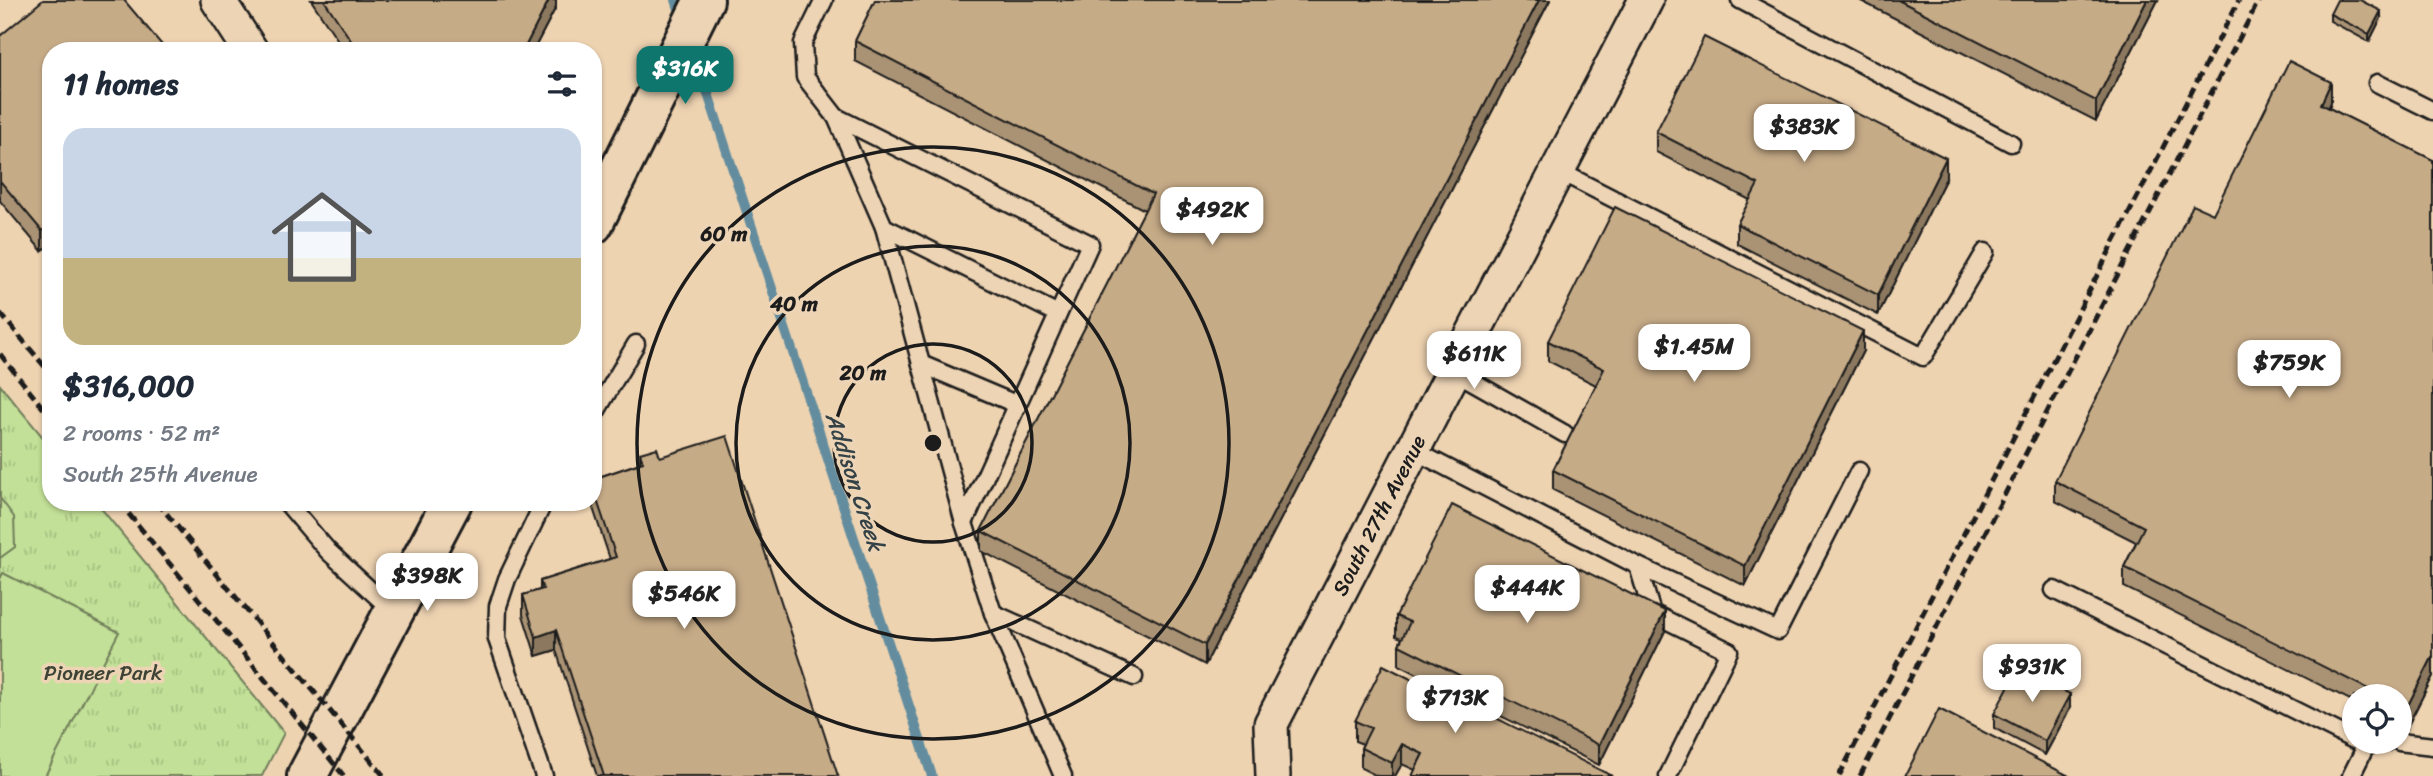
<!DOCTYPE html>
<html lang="en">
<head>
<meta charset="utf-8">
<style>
  body { margin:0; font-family:Sriracha,sans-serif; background:#f2f2f3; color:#1f2937; height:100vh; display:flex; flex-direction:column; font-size:26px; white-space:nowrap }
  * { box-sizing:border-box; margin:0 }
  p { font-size:23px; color:#747a83 }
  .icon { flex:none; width:38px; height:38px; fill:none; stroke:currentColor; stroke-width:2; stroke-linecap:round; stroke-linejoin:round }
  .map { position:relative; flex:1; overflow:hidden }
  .sheet { position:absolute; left:42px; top:42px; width:560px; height:469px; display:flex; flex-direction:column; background:#fff; border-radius:28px; box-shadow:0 2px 5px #0004 }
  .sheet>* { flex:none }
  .controls { position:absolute; left:2342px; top:684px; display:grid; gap:14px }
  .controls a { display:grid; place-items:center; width:70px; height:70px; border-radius:50%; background:#fff; box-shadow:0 2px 5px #0004; font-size:35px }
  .price { position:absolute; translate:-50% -60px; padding:0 16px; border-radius:14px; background:#fff; color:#222; font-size:23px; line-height:46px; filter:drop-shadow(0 2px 4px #0008) }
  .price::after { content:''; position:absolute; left:50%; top:42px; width:21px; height:16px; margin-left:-10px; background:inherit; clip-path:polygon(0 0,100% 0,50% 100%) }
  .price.selected { background:#0f766e; color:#fff }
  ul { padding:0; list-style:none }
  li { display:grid; align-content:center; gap:14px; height:371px; padding:0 21px }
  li+li { border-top:2px solid #e0e1e3 }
  li span { display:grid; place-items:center; height:217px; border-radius:21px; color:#555 }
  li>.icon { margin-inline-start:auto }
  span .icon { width:126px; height:126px; fill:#fffc; stroke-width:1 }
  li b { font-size:30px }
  h2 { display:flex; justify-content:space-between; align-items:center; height:84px; padding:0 21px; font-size:30px }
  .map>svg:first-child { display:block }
</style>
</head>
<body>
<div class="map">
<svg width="2433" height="776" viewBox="0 0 2433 776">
  <defs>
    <pattern id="grass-tufts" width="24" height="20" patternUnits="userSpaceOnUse" patternTransform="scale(1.75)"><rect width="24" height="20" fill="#c2e097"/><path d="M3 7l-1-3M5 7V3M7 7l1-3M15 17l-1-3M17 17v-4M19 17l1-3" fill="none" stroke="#a6c082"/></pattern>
  </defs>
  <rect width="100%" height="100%" fill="#eed3b1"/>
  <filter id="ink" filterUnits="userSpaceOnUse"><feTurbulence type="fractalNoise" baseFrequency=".0143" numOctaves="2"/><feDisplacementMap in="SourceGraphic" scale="14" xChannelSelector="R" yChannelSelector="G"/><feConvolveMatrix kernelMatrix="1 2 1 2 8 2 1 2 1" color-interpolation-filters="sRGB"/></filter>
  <g filter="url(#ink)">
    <path fill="url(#grass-tufts)" stroke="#6f7e5a" stroke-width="2" d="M0 385 51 447V502H96L284 733 262 776H0Z"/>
    <g fill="#c2e097" stroke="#6f7e5a" stroke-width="2">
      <path d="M0 498 14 517 15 547 0 558Z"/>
      <path d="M3 573 119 632 45 776H0V579Z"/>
    </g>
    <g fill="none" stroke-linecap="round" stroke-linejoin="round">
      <g stroke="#638d9e" stroke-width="10">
        <path d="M676 0 682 18"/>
        <path d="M693 48 932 776"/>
      </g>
      <g stroke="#1c1c1c" stroke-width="21">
        <g id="service">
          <path d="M824 0 803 43 805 77 836 117 1090 244 964 523 993 613 1063 776"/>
          <path d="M1740 0 2011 143"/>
          <path d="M2377 83 2433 111"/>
          <path d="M836 117 884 227 1058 314"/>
          <path d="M1557 170 1923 357 1985 252"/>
          <path d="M884 227 964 523"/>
          <path d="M921 364 1018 405"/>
          <path d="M1454 371 1565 434"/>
          <path d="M593 417 636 344"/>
          <path d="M1413 450 1638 566 1652 613 1729 651 1668 776"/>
          <path d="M286 502 328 551 394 612"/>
          <path d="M532 502 541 508 507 579 498 606 497 639 544 776"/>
          <path d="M1638 566 1778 631 1859 471"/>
          <path d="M2054 590 2354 740"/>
          <path d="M993 613 1134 677"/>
          <path d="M2358 742 2366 746 2386 742"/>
          <path d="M2399 742 2433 746"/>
          <path d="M2351 776 2366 746"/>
        </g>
      </g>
      <g stroke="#1c1c1c" stroke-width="38">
        <g id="minor">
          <path d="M218 0 251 51"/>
          <path id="s1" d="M1273 776 1271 724 1646 0"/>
        </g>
      </g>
      <g stroke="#1c1c1c" stroke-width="44">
        <g id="secondary">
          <path d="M593 224 704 0"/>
          <path d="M307 776 452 502"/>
        </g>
      </g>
      <use href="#service" stroke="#edd4b5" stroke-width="16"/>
      <use href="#minor" stroke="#edd4b5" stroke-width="33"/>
      <use href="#secondary" stroke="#edd4b5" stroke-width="38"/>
      <g stroke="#1c1c1c" stroke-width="5" stroke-dasharray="10 5" stroke-linecap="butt">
        <path d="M0 313 51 374"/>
        <path d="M0 354 51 418"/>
        <path d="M119 502 344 776"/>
        <path d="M157 502 384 776"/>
        <path d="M1839 776 2239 0"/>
        <path d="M1860 776 2259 0"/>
      </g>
    </g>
    <g fill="#aa9374" stroke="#1c1c1c" stroke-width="2">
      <path d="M311 0H556V7L533 51H345Z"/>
      <path d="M875 0H1550L1205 665 981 551V531L1145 210 855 61V41Z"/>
      <path d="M1859 0H2158L2096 121Z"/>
      <path d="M2330 14 2381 18 2369 42 2330 21Z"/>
      <path d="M0 36 167 51 42 251 0 201Z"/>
      <path d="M2331 102 2329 108 2433 160V676L2406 729 2399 725V696H2354V702L2124 587V567L2136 542 2055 501V481L2213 214Z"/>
      <path d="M1656 132 1946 178 1878 315 1737 244V224L1750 200 1656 152Z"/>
      <path d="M1548 341 1863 351 1745 586 1553 490V470L1596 385 1548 361Z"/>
      <path d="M640 453 660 457 838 776H597L556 650 536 656 523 615V595L540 590V581L610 559 591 502H593V479L640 463Z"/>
      <path d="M1396 616 1665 631 1599 765 1399 665V645L1402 638 1396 636Z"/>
      <path d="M1450 699 1415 770 1402 764 1395 776H1377L1361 768V748L1363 744 1355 741V721Z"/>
      <path d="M2070 708 2045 755 1994 728V714Z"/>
    </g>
    <g fill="#8b785e" stroke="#1c1c1c" stroke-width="2">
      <path d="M549 0H556V7L533 51H523Z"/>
      <path d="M1539 0H1550L1205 665V645Z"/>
      <path d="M2147 0H2158L2096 121V101Z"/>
      <path d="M2381 11V18L2369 42V34Z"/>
      <path d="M2331 82V102L2321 124V104Z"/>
      <path d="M1946 158V178L1878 315V295Z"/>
      <path d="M51 224V244L42 251V231Z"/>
      <path d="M1863 331V351L1745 586V566Z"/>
      <path d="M1665 611V631L1599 765V745Z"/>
      <path d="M556 630V650L536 656V637Z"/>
      <path d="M2433 656V676L2406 729V709Z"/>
      <path d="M2070 694V708L2045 755V741Z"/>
      <path d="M1402 744V764L1395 776H1392V763Z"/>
    </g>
    <g fill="#c6ab87" stroke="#1c1c1c" stroke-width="2">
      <path d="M43 0H124L167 51H51V224L42 231 0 181V36Z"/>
      <path d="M324 0H549L523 51H358Z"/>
      <path d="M875 0H1539L1205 645 981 531 1153 194 855 41Z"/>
      <path d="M1898 0H2147L2096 101Z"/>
      <path d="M2337 0H2360L2381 11 2369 34 2330 14Z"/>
      <path d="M1704 37 1946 158 1878 295 1737 224 1758 184 1656 132Z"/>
      <path d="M2289 61 2331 82 2321 104 2433 160V656L2406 709 2399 705V696H2382L2124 567 2144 527 2055 481 2193 205 2213 214Z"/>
      <path d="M1615 207 1863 331 1745 566 1553 470 1604 369 1548 341Z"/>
      <path d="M727 436 838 776H604L556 630 536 637 523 595 543 589 540 581 616 557 593 488V479L643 462 640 453 657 448 660 457Z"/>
      <path d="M1452 505 1665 611 1599 745 1399 645 1410 622 1396 616Z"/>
      <path d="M1383 665 1450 699 1452 696 1612 776H1412L1423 754 1402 744 1392 763 1361 748 1371 728 1355 721Z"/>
      <path d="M2018 668 2070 694 2045 741 1994 714Z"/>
      <path d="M1939 709 2069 776H1905Z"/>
    </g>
  </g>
  <g fill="none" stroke="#1c1c1c" stroke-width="3.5">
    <circle cx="933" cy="443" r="99"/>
    <circle cx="933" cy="443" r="197"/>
    <circle cx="933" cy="443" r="296"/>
  </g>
  <g text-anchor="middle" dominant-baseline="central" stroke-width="7" stroke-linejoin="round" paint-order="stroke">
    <g font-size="21" fill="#1c1c1c" stroke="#edd4b5">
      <text stroke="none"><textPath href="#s1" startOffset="287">South 27th Avenue</textPath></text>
    </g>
    <g font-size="21" fill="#3d4335" stroke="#edd4b5">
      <text x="103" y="673">Pioneer Park</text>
    </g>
    <g font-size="23" font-style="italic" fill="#344247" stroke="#edd4b5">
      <text transform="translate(855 482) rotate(72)">Addison Creek</text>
    </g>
  </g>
  <circle cx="933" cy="443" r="10" fill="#1c1c1c" stroke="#edd4b5" stroke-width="3.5"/>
  <g font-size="21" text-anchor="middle" font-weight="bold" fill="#1c1c1c" stroke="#edd4b5" stroke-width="7" stroke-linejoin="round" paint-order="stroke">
    <text x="724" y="241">60 m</text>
    <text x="794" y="311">40 m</text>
    <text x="863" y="380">20 m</text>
  </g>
</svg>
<div class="controls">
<a><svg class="icon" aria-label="locate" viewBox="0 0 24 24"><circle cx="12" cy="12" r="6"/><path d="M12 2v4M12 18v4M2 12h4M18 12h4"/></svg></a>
</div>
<b class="price selected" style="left:685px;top:106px">$316K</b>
<b class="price" style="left:1804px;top:164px">$383K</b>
<b class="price" style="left:1212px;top:247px">$492K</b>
<b class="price" style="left:1694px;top:384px">$1.45M</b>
<b class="price" style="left:1474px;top:391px">$611K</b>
<b class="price" style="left:2289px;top:400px">$759K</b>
<b class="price" style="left:427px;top:613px">$398K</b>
<b class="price" style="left:1527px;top:625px">$444K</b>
<b class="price" style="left:684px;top:631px">$546K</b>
<b class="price" style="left:2032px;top:704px">$931K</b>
<b class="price" style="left:1455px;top:735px">$713K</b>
<section class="sheet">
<h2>11 homes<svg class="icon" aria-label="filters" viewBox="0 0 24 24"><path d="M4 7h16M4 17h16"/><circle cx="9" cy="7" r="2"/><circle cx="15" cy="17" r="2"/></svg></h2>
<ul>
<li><span style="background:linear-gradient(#c9d6e8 60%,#c2b280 0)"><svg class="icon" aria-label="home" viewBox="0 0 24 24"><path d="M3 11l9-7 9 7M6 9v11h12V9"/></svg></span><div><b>$316,000</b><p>2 rooms · 52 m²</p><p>South 25th Avenue</p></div></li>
</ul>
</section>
</div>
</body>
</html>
